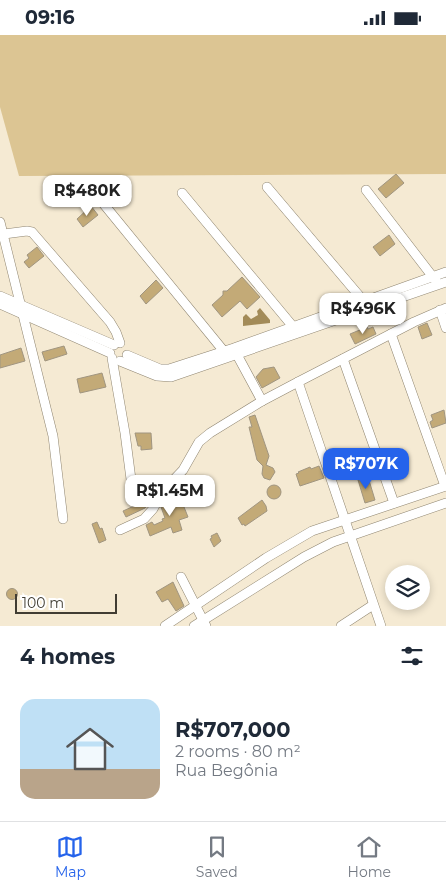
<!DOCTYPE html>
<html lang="en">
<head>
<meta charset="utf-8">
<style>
  body { margin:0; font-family:Montserrat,sans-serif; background:#f2f2f3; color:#1f2937; height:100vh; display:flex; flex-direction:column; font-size:19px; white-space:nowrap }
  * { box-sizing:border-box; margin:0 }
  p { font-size:16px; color:#747a83 }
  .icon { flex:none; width:28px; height:28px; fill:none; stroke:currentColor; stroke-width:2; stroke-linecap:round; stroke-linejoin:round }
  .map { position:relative; height:591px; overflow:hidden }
  .side { display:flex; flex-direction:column; background:#fff; flex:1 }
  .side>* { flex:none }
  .controls { position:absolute; left:385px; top:530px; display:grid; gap:10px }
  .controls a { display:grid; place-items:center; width:45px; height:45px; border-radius:50%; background:#fff; box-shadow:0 2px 8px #0003; font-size:25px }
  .scale { position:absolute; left:15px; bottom:12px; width:102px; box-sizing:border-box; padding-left:5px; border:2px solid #413d33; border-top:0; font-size:14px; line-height:18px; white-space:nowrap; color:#413d33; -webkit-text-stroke:4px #fff; paint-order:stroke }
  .price { position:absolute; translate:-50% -42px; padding:0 11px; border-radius:10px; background:#fff; color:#222; font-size:16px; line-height:32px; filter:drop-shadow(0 1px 2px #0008) }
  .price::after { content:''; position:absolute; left:50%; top:30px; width:15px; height:11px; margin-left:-8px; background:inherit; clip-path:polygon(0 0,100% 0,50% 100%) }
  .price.on { background:#2563eb; color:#fff }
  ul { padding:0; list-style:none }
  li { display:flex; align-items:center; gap:15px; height:125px; padding:0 20px }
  li span { display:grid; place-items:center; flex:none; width:140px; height:100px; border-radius:15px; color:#555 }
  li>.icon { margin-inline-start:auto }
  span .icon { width:60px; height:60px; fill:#fffc; stroke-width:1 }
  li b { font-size:21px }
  h2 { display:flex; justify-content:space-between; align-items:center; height:60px; padding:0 20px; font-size:21px }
  .status { display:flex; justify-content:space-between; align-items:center; height:35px; padding:0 25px; background:#fff; direction:ltr }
  .status svg { height:14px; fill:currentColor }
  .menu { display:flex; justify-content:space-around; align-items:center; height:70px; border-top:1px solid #e0e1e3; background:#fff; font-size:14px; color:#747a83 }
  .menu a { display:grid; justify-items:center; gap:2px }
  .menu .on { color:#2563eb }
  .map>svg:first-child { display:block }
</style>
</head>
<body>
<div class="status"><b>09:16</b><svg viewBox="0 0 49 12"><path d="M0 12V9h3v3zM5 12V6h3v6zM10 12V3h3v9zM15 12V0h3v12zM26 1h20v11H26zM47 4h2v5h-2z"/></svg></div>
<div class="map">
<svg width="446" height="591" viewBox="0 0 446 591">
  <rect width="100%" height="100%" fill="#f5ead3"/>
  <path fill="#dcc593" d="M0 0H446V139L19 141 0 72Z"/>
  <path fill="#a38b58" d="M260 273 270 285V288L243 291V282L246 279 251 284 258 280 257 276Z"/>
  <g fill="#c3aa77" stroke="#a09580">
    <path d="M396 139 404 148 386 163 378 154Z"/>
    <path d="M91 171 98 180 83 192 77 184Z"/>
    <path d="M389 200 395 209 380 221 373 212Z"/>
    <path d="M37 212 44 221 29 233 24 227 29 223 27 220Z"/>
    <path d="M242 242 260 262 247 274 240 266 222 282 212 270 223 260V256H227Z"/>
    <path d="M156 245 163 253 146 269 140 261Z"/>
    <path d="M427 288 432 300 422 304 418 292Z"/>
    <path d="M367 292 368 294 373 292 376 299 355 309 350 299Z"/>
    <path d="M64 311 67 319 45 326 42 317Z"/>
    <path d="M21 313 25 326 0 333V320Z"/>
    <path d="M274 332 280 343 262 353 256 342 263 334Z"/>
    <path d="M102 338 106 352 80 358 77 344Z"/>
    <path d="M444 375 446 388 432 393 430 387 433 385 431 380Z"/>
    <path d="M255 380 269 421 266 430 273 433 275 437 270 445 264 443 262 439 263 431 257 425 249 392H252L249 382Z"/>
    <path d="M135 398H151L152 414 141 415V411H138Z"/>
    <path d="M319 431 324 443 300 451 296 439 299 438 298 437 310 432 311 434Z"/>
    <path d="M368 442 375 465 365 468 358 445Z"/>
    <circle cx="274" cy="457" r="7"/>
    <path d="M168 460 170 465 180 462 188 482 179 485 182 495 173 498 171 492 150 501 146 490 152 487 154 490 163 486 162 484 165 483 161 472Z"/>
    <path d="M152 463 145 473 126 482 123 476Z"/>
    <path d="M262 465 266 471 267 476 245 491 244 489 242 490 238 483Z"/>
    <path d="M97 487 100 494 102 493 106 505 99 508 92 489Z"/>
    <path d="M217 498 221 506 214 512 210 504 212 503 211 501Z"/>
    <path d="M173 547 184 571 176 576 168 564 162 567 156 557Z"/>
    <circle cx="12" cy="559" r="5.5"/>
  </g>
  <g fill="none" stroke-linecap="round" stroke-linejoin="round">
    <g stroke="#8f8570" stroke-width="10">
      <g id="street">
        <path d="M267 152 367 270"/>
        <path d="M366 155 436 246"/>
        <path d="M182 158 295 294"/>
        <path d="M102 167 227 320"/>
        <path d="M0 187 53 401 63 484"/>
        <path d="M4 199 27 196 32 197 110 287 116 297 120 308"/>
        <path d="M0 261 114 310"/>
        <path d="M0 269 110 318"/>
        <path d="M440 275 446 293"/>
        <path d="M391 299 445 451"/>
        <path d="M235 316 262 366"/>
        <path d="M127 320 160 334H169L234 313 446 237"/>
        <path d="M112 323 125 398 132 452"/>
        <path d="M343 324 394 468"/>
        <path d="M120 326 157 341 171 342 446 247"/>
        <path d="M298 347 381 591"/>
        <path d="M120 495 144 484 153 474 162 457 183 435 199 407 210 398 262 366 298 347 414 287 446 273"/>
        <path d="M181 542 206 591"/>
        <path d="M165 591 266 523 312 496 446 451"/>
        <path d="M194 591 304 522 333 507 446 468"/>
        <path d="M341 591 373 570"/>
      </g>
    </g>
    <use href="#street" stroke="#fff" stroke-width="9"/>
  </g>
</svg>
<div class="controls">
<a><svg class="icon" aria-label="layers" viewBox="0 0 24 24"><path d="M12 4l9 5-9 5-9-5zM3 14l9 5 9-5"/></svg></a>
</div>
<div class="scale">100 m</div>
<b class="price" style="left:87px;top:182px">R$480K</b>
<b class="price" style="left:363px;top:300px">R$496K</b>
<b class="price on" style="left:366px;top:455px">R$707K</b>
<b class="price" style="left:170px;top:482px">R$1.45M</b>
</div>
<section class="side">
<h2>4 homes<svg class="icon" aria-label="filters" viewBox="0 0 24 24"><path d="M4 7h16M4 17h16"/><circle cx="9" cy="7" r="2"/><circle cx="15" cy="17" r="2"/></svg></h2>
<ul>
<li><span style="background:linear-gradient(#bfe0f5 70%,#b9a48a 0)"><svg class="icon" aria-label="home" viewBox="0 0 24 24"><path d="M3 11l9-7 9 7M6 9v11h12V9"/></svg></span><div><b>R$707,000</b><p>2 rooms · 80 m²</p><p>Rua Begônia</p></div></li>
</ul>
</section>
<nav class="menu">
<a class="on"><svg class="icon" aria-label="map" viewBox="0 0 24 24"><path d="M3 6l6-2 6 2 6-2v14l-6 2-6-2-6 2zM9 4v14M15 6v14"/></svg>Map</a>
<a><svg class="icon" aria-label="saved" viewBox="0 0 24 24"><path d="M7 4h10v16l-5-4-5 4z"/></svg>Saved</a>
<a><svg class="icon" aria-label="home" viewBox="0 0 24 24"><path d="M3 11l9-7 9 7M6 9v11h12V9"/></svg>Home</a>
</nav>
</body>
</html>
